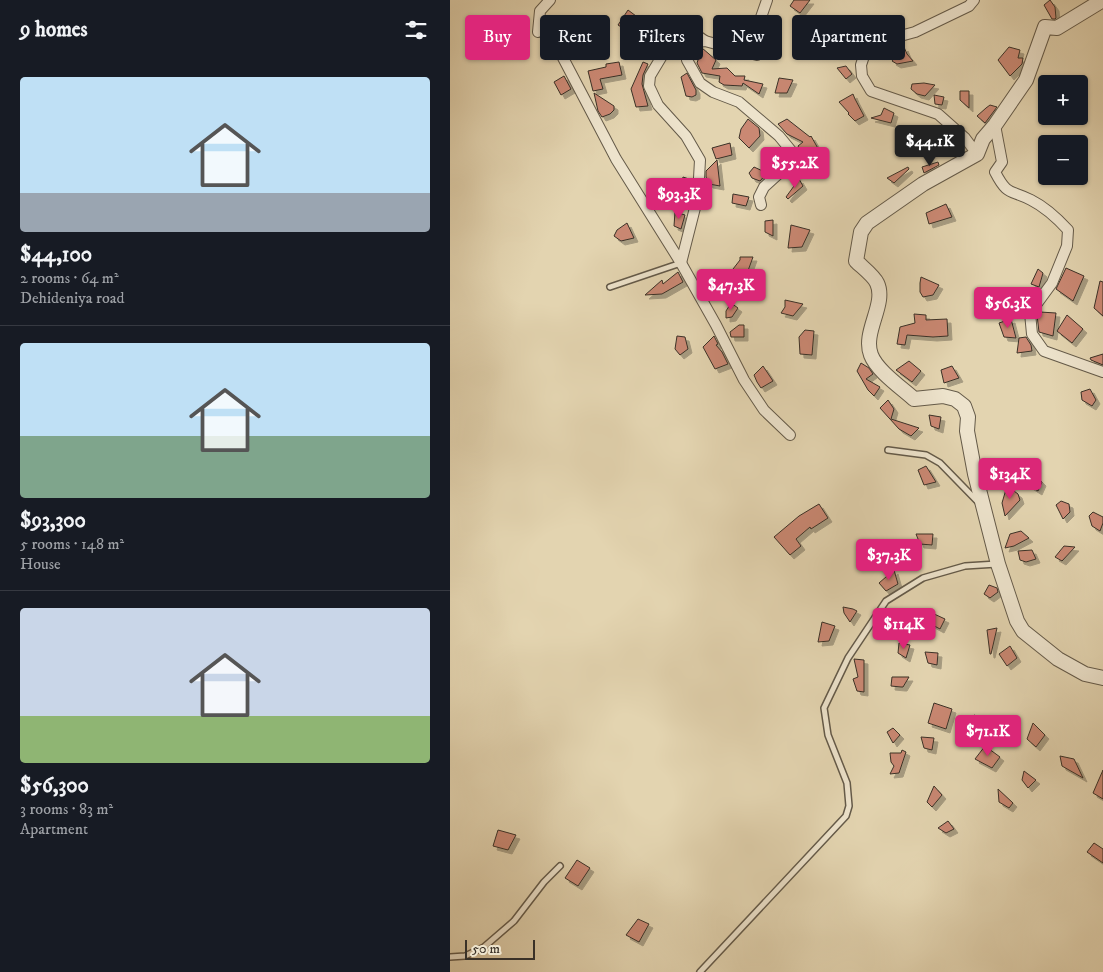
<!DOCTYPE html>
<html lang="en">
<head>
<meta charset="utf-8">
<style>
  body { margin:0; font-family:"IM FELL DW Pica",serif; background:#242831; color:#f1f3f6; height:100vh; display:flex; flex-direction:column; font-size:19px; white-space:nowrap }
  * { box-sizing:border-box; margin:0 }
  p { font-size:16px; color:#9ea1a6 }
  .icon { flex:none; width:28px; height:28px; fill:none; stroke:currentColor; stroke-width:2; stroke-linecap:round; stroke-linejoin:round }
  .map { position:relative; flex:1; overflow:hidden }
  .drawer { display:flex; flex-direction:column; background:#171b24; width:450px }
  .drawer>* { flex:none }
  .banner { position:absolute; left:15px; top:15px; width:475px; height:45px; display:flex; gap:10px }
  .buttons { position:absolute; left:588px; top:75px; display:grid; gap:10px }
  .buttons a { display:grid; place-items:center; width:50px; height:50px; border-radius:5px; background:#171b24; box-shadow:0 1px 4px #0004; font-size:25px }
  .scale { position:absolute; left:15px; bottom:12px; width:70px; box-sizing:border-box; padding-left:5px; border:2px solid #3a3127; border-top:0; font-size:14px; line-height:18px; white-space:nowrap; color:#3a3127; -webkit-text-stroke:4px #ede3cc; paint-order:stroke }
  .price { position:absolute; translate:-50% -42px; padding:0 11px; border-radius:5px; background:#db2777; color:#fff; font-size:16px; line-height:32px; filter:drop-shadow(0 1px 2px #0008) }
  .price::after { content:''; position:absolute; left:50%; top:30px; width:15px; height:11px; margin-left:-8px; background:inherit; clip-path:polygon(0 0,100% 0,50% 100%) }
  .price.active { background:#222; color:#fff }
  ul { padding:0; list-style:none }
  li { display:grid; align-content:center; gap:10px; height:265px; padding:0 20px }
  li+li { border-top:1px solid #363941 }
  li span { display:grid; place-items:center; height:155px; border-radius:5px; color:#555 }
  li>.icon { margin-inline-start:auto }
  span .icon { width:90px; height:90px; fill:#fffc; stroke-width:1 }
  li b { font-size:21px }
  h2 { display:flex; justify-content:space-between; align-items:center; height:60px; padding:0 20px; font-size:21px }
  .pill { padding:0 18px; border-radius:5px; background:#171b24; box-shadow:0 1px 4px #0004; font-size:18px; line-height:45px }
  .pill.active { background:#db2777; color:#fff }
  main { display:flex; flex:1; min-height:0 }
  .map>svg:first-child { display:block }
</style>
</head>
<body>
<main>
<section class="drawer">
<h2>9 homes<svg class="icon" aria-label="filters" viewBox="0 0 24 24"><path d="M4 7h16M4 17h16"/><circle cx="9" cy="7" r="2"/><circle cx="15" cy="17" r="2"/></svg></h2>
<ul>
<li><span style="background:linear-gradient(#bfe0f5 75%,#9aa5b1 0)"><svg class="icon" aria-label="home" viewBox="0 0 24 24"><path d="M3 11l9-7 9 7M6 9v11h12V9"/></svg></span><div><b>$44,100</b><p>2 rooms · 64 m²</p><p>Dehideniya road</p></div></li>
<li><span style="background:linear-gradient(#bfe0f5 60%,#7fa58c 0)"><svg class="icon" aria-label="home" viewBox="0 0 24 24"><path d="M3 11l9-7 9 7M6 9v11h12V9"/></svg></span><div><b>$93,300</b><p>5 rooms · 148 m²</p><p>House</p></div></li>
<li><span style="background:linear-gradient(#c9d6e8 70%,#8fb573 0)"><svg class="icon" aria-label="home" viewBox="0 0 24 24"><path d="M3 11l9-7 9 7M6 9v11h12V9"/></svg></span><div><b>$56,300</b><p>3 rooms · 83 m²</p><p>Apartment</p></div></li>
</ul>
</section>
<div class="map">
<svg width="653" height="972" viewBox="0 0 653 972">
  <defs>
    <filter id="shadow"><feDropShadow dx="4" dy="4" stdDeviation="0" flood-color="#0004"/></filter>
  </defs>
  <rect width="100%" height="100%" fill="#e3d4b0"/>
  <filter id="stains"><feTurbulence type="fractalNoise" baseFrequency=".004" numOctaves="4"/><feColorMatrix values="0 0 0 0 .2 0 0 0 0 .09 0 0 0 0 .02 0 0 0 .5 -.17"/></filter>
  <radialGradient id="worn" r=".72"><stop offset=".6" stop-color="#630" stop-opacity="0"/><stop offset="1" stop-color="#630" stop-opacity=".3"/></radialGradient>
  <g fill="#ca8873" stroke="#3a3127" filter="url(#shadow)">
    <path d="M344 0H360L350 13 340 6Z"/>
    <path d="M600 0 605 7 606 18 605 19H602L594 5Z"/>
    <path d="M178 10 186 16 176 30 168 25Z"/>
    <path d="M112 25 121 43 108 48 100 31Z"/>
    <path d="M454 47 457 54 463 61 447 64 442 61Z"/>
    <path d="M559 47 570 50 568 58H573L572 64 560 76 548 60Z"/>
    <path d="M252 48 266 60 262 69 277 68 285 76H295L294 80 313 84 309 94 293 83 292 86 274 85 269 82 270 76 252 73 247 63Z"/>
    <path d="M169 62 172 75 150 79 153 89 143 91 138 71 156 67V64Z"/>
    <path d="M193 62 198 64 193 75 192 84 198 106 186 107 181 89Z"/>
    <path d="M396 66 402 74 396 79 387 68Z"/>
    <path d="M237 73 246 90V95L242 97 236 96 231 77Z"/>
    <path d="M114 76 121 89 111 95 104 82Z"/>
    <path d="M329 78 343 80 337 93H325Z"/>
    <path d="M474 83 485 85 475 96 467 94 461 89 462 84Z"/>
    <path d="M510 91H519V108L510 100Z"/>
    <path d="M144 93 164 106V110L160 114 152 117 148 111Z"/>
    <path d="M403 94 405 99 414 116 405 121 398 114 399 113 389 102Z"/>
    <path d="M484 95 494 97 492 105 485 104Z"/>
    <path d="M540 105 547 107 535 123 527 116 536 108Z"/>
    <path d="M434 108 444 113 441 123 421 118 431 115Z"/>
    <path d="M298 119 309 128 310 136 299 148 289 138 291 129Z"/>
    <path d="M337 119 360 137 361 136 370 152 353 156 348 146 353 142 337 134 328 124Z"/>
    <path d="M280 143 282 155 266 159 262 148Z"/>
    <path d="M267 160 270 186 259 184 256 177V171Z"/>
    <path d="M488 162 489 165 474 173 472 167Z"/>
    <path d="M304 167 317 173 310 181 302 178 299 173Z"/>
    <path d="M458 167 459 169 444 183 437 178Z"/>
    <path d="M233 177 242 180V184L239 187 236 202 229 193Z"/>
    <path d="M349 179 353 186 338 199 336 197Z"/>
    <path d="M283 194 299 197 296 206 282 203Z"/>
    <path d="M496 204 502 217 479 224 476 213Z"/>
    <path d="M225 212 235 215 231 229 224 226Z"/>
    <path d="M323 220V236L315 232V221Z"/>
    <path d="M177 223 184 238 171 241 164 236 167 230Z"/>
    <path d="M341 225 360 230 352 247 338 248Z"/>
    <path d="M290 257H303L295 279 289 277 284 278 283 269 290 260Z"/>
    <path d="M616 268 634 276 623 301 606 289Z"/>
    <path d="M588 269 593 273 589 287 581 284Z"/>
    <path d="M228 272 233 282 212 294 195 295 212 280 213 284Z"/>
    <path d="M263 277 271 282 272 293 256 294 255 291 256 286Z"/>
    <path d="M471 277 489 285 483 295 473 297 470 292V283Z"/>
    <path d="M650 281 653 282V316L644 308Z"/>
    <path d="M573 289 581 299 574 312H571L566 306Z"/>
    <path d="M335 300 353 304 343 316 331 313 335 307Z"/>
    <path d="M281 303 288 308 282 317 276 318V311Z"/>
    <path d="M590 312 606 313 603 336 589 332 587 315Z"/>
    <path d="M464 314 476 315V320L497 319 498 336 483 337 457 335 455 345 447 344 450 327 465 323Z"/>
    <path d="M617 315 633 329 622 343 607 331Z"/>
    <path d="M561 319 566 338 554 337 549 323Z"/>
    <path d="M289 325H294V337H281L280 332Z"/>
    <path d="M355 330 364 331 362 355 350 354 349 337Z"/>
    <path d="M227 336 235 337 238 349 230 355 225 349Z"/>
    <path d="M264 336 268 344 266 345 272 352 278 364 265 369 253 347Z"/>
    <path d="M576 337 581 345 582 351 567 353 569 338Z"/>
    <path d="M653 354V365L641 360 640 358Z"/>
    <path d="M459 361 471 371 462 382 446 370Z"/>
    <path d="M411 363 419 368 423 374 416 379 430 387 424 396 418 390 407 371Z"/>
    <path d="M313 366 323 381 311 388 307 382 304 375Z"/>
    <path d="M502 366 509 378 494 383 491 370Z"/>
    <path d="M640 389 646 400 642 406 632 400 631 392Z"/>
    <path d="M438 400 444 409 441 419 469 428 461 436 449 429 430 408Z"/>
    <path d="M479 415 491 417 489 429 481 426Z"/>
    <path d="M476 466 486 482 474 485 468 470Z"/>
    <path d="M582 472 592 482 588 491 577 484Z"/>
    <path d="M557 486 568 494 570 500 555 516 552 503Z"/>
    <path d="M611 501 619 504 620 512 613 519 606 505Z"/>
    <path d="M369 504 378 518 361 529 360 527 346 539 351 546 340 555 324 537 349 516Z"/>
    <path d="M643 512 653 517V523L650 531 642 526 639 516Z"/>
    <path d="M571 531 579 538 564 546 555 548 560 534Z"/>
    <path d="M466 534H483L482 545 470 544Z"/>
    <path d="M614 546 625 547 612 561 605 557Z"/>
    <path d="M582 550 586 559 576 562 570 560 568 551Z"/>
    <path d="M444 570 448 584 436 591 429 583Z"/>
    <path d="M539 585 547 588 548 592 540 598 534 594Z"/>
    <path d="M393 607 403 609 407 611 400 622 394 613Z"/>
    <path d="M482 613 495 619 490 629 477 622Z"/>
    <path d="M372 622 385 626 379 641 368 642Z"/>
    <path d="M547 628 541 654H540L537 630Z"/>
    <path d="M449 643 460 645 456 658 448 653Z"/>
    <path d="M560 646 567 658 557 666 549 654Z"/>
    <path d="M475 652 488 653 487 665 478 663Z"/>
    <path d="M404 659 414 660V692L407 691 403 679 408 677Z"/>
    <path d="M442 677H459L453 687H451L441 686Z"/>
    <path d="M484 703 502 709 496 729 478 723Z"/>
    <path d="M524 715 545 723 530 738 517 728Z"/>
    <path d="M583 723 595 735 586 747 577 739Z"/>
    <path d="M443 728 450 735 443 743 437 732Z"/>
    <path d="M471 737 484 738 482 750 474 748Z"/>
    <path d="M535 746 550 757 542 768 525 759Z"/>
    <path d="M452 750 456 752 449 773 440 774 444 766 441 762 440 753H451Z"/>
    <path d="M610 756 624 759 633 778 612 766Z"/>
    <path d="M653 770V799L643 793Z"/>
    <path d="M574 771 586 780 578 788 572 780Z"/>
    <path d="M484 786 492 795 482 807 477 802Z"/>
    <path d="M548 789 563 803 559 808 549 802Z"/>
    <path d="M498 821 504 829 496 833 488 828Z"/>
    <path d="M48 830 66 835 58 850 43 846Z"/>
    <path d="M644 843 653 849V863L637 852Z"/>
    <path d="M127 860 140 868 128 886 115 878Z"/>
    <path d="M188 919 199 924 189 942 176 935Z"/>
  </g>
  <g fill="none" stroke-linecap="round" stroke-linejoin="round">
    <g stroke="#645a49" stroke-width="8">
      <g id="service">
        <path d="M160 287 231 263"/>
        <path d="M438 450 476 455 490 463 529 503"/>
        <path d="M0 957 15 956 34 947 64 921 94 882 110 866"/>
        <path d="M250 972 396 816 399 806 397 783 378 735 374 708 398 658 436 601 473 578 515 566 547 564"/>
      </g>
    </g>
    <g stroke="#645a49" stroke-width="12">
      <g id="minor">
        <path d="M524 0 519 6 465 32 432 41 414 56 411 65 412 76 421 91 488 114 515 138 527 154"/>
        <path d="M88 32 90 11 100 0"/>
        <path d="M111 54 166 159 231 263 266 325 294 380 314 410 340 435"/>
        <path d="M545 125 552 162 545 172C558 197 560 189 581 200 595 207 607 218 618 230L617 246 602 283 580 313 582 334 594 351 653 372"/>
        <path d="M311 205 309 197 314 187 337 166 343 153 329 136 289 102 263 92 250 83 237 60 235 48 241 43 255 41 307 55 308 26 317 0"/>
        <path d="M231 263 248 196 250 160 236 136 208 105 199 86 200 76 227 31 238 29 255 41"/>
      </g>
    </g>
    <g stroke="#645a49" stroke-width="16">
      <path id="tertiary" d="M653 0 607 28 595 27 576 80 545 125 533 139 527 154 473 184 417 223 411 232 406 261C412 267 424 276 427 283 437 304 412 332 421 355 427 371 452 388 464 399L493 396 505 399 514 406 518 417 517 431 525 474 548 564 567 621 573 631 608 659 635 674 653 678"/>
    </g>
    <use href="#service" stroke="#ede3cc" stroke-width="5"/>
    <use href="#minor" stroke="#ede3cc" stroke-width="10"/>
    <use href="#tertiary" stroke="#ede3cc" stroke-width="14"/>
  </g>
  <rect width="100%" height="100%" filter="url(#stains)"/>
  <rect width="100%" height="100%" fill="url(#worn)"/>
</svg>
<div class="buttons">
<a>+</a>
<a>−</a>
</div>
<div class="scale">50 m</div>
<b class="price active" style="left:480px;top:167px">$44.1K</b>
<b class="price" style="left:345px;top:189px">$55.2K</b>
<b class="price" style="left:229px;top:220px">$93.3K</b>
<b class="price" style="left:281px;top:311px">$47.3K</b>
<b class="price" style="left:558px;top:329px">$56.3K</b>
<b class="price" style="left:560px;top:500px">$134K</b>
<b class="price" style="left:439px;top:581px">$37.3K</b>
<b class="price" style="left:454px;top:650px">$114K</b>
<b class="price" style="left:538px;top:757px">$71.1K</b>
<div class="banner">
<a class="pill active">Buy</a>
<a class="pill">Rent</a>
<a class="pill">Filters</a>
<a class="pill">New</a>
<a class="pill">Apartment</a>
</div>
</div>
</main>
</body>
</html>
